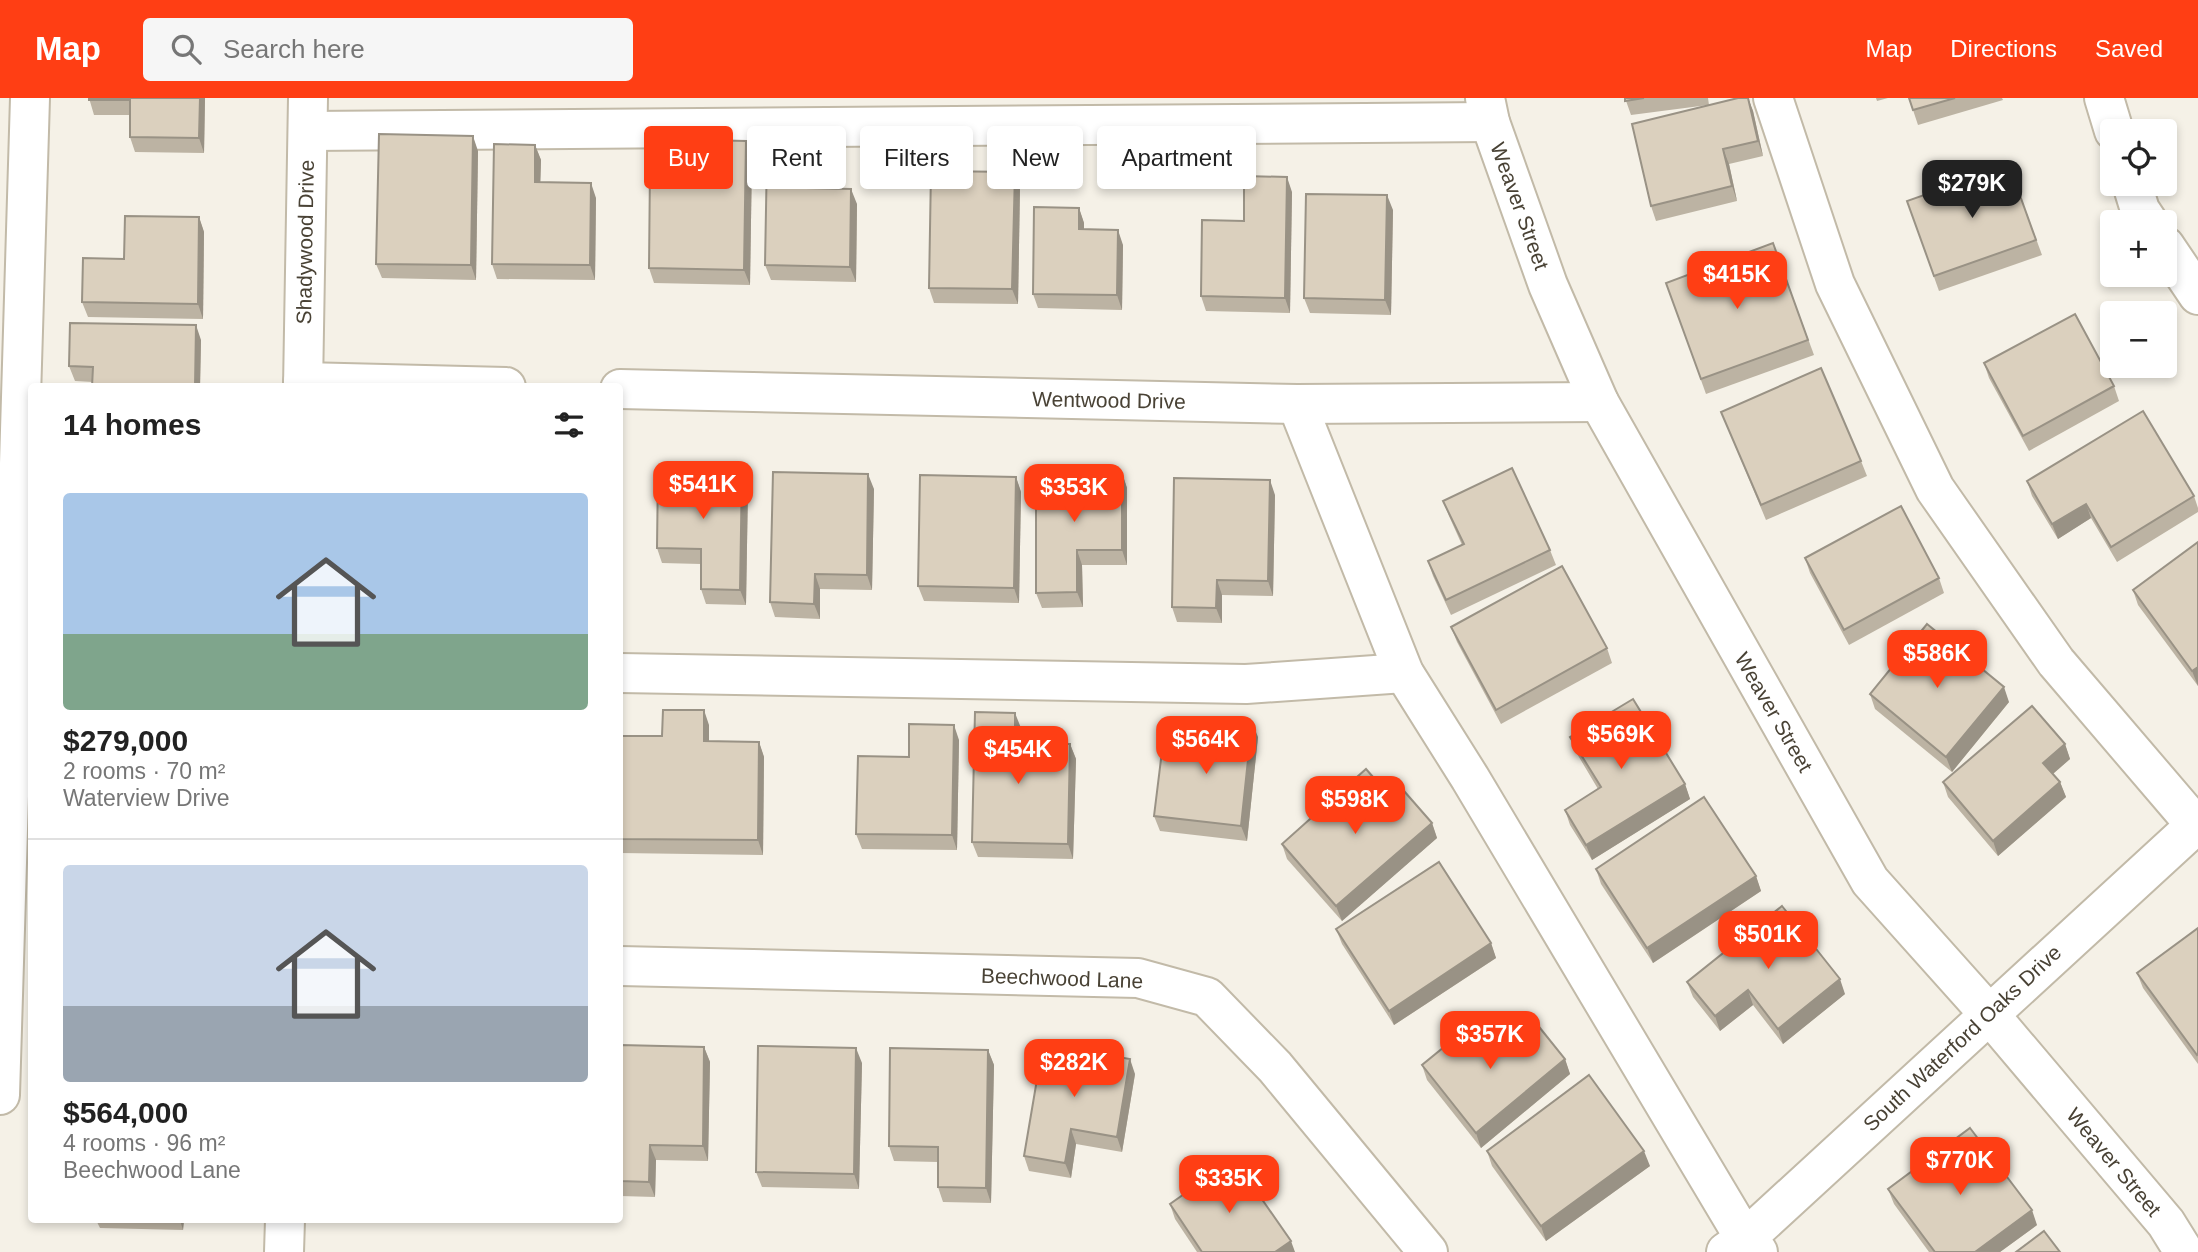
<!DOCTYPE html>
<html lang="en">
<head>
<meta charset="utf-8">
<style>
  body { margin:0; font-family:Arial,sans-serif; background:#f6f6f6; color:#222; height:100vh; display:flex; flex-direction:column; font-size:26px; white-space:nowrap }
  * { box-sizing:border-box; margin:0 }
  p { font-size:23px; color:#767676 }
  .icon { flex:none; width:38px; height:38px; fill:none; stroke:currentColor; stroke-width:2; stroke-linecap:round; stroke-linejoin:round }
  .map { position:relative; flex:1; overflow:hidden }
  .sheet { position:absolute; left:28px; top:285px; width:595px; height:840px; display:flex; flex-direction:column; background:#fff; border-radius:7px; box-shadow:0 4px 10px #0003 }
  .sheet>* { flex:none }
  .hud { position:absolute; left:644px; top:28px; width:665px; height:63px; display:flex; gap:14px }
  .tools { position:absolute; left:2100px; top:21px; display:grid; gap:14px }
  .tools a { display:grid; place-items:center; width:77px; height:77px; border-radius:7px; background:#fff; box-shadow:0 4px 10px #0003; font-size:35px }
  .price { position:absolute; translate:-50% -60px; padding:0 16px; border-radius:14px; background:#ff3e14; color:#fff; font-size:23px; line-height:46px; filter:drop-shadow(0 2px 4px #0008) }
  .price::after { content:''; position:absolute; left:50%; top:42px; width:21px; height:16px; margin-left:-10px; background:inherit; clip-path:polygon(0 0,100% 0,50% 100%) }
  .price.on { background:#222; color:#fff }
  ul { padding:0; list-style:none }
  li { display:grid; align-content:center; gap:14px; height:371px; padding:0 35px }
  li+li { border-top:2px solid #e0e0e0 }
  li span { display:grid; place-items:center; height:217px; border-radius:7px; color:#555 }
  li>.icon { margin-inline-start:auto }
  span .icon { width:126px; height:126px; fill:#fffc; stroke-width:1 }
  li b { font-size:30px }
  h2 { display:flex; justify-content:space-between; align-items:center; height:84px; padding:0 35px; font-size:30px }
  .tag { padding:0 24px; border-radius:7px; background:#fff; box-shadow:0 4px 10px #0003; font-size:24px; line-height:63px }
  .tag.on { background:#ff3e14; color:#fff }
  header { display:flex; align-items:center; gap:42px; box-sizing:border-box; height:98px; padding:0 35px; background:#ff3e14; color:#fff }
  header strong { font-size:33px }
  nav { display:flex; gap:38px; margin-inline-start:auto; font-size:24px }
  .search { width:490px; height:63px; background:#f6f6f6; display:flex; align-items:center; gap:18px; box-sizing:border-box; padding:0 24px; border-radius:7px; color:#767676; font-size:26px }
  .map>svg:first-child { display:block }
</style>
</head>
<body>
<header>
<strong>Map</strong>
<div class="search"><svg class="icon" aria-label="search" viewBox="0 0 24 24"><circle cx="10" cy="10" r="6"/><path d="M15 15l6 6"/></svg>Search here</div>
<nav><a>Map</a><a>Directions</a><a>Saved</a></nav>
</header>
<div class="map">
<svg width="2198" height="1154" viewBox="0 0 2198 1154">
  <rect width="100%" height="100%" fill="#f5f1e7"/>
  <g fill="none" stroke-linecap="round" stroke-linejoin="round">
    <g stroke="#c2baa8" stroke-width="42">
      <g id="minor">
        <path d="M1485 0 1490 24 1548 187 1599 304 1870 783 1989 916 2166 1125 2184 1154"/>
        <path d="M1773 0 1835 186 1935 391 2056 564 2198 730"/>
        <path d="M2104 0 2114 33"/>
        <path d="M308 33 1490 24"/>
        <path d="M2132 86 2140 112 2148 124"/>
        <path d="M2165 148 2198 197"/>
        <path d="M303 284 506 289"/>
        <path d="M303 289 308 0"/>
        <path d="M620 291 1297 306 1599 304"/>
        <path d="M1297 306 1404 575 1470 680 1745 1141 1758 1154"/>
        <path d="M620 575 1246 586 1404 575"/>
        <path d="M620 868 1138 880 1207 899 1275 969 1428 1154"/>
        <path d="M0 997 30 0"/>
        <path d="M284 1154 285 1122"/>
        <path d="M1726 1154 1745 1141 2198 725"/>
      </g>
    </g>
    <use href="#minor" stroke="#fff" stroke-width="38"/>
  </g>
  <g fill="#bcb3a3">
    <path d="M89 0H205L204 55 135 54 130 39V17H94Z"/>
    <path d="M1625 0H1708L1709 7 1748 0 1753 13 1763 58 1729 66 1737 103 1656 123 1651 108 1708 7 1631 17Z"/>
    <path d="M1876 0H1888L1877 3Z"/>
    <path d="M1909 0H2002L2003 2 1918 27Z"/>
    <path d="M535 47 541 62 540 84 596 100 595 182 497 181 492 166Z"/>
    <path d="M478 53 476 182 382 180 376 166Z"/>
    <path d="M808 57 813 72V90L857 106 856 184 771 182 765 167Z"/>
    <path d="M752 58 750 187 654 185 649 170 701 70Z"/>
    <path d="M2009 67 2042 157 1939 193 1907 103Z"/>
    <path d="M1015 74 1020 89 1018 206 934 205 929 190Z"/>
    <path d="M1292 94 1290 215 1206 213 1201 198 1244 123Z"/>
    <path d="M1079 110 1084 125V132L1123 147 1122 212 1038 210 1033 196Z"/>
    <path d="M1393 112 1391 217 1310 215 1304 200Z"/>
    <path d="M199 119 204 134 203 221 88 219 82 204Z"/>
    <path d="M1773 145 1814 257 1706 296 1666 185Z"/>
    <path d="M201 242 200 289H92L93 284 75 283 69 268Z"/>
    <path d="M1984 265 2114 288 2119 303 2029 353 1989 280Z"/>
    <path d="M1721 314 1861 363 1867 378 1766 422Z"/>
    <path d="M742 373 748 388 746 507 706 506 701 491V466L662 465 657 450Z"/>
    <path d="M1122 375 1127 390V467H1082L1083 509 1042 510 1036 495Z"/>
    <path d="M1016 379 1021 394 1019 505 924 503 918 488Z"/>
    <path d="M2027 383 2194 398 2198 410V414L2117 464 2091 420 2058 441 2032 398Z"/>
    <path d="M874 391 872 492 820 491V521L775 519 770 504Z"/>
    <path d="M1275 397 1273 498 1222 497V525L1177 524 1172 509Z"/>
    <path d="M1443 403 1550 452 1556 467 1451 517 1433 478 1428 463 1462 447 1449 418Z"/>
    <path d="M2198 444V588L2138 507 2133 492Z"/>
    <path d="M1805 460 1939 480 1944 495 1849 547 1810 475Z"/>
    <path d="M1451 529 1607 550 1612 565 1501 626 1457 544Z"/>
    <path d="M1870 596 2009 604 1952 674 1875 611Z"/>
    <path d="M709 627V644H759L764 659 763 757 620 755V638H662Z"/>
    <path d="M1021 630 1020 645 1070 646 1076 661 1073 761 978 759 972 744Z"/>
    <path d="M1258 639 1247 743 1160 733 1154 718 1204 649Z"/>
    <path d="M1570 639 1685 686 1690 701 1592 762 1570 727 1565 712 1598 691 1576 654Z"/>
    <path d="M959 642 957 752 862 751 856 736Z"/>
    <path d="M2065 646 2070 661 2053 676 2060 684 2066 699 1998 758 1948 699 1943 684Z"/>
    <path d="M1393 702 1432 725 1437 740 1342 823 1287 761 1282 746Z"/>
    <path d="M1596 771 1756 778 1761 793 1653 865 1601 786Z"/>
    <path d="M2198 830V966L2143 890 2137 875Z"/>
    <path d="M1336 831 1491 845 1496 860 1394 927 1342 846Z"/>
    <path d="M1687 884 1845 896 1783 946 1753 907 1720 933 1693 899Z"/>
    <path d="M620 947 704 949 710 964 708 1063 656 1062 655 1099 620 1098Z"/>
    <path d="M988 952 994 967 991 1105 943 1104 938 1089V1064L894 1063 889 1048Z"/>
    <path d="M1565 961 1570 976 1481 1050 1427 982 1422 967Z"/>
    <path d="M862 965 859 1091 762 1089 756 1074Z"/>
    <path d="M1135 976 1122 1054 1076 1046 1071 1080 1029 1073 1024 1058Z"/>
    <path d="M1487 1053 1650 1068 1546 1143 1492 1068Z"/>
    <path d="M1888 1091 2037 1127 2000 1154H1929L1894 1106Z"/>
    <path d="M1170 1106 1295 1154H1197L1175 1121Z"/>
    <path d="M96 1122H184L183 1132 100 1130Z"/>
  </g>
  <g fill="#999285">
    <path d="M200 0H205L204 55 199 40Z"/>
    <path d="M1748 0 1753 13 1763 58 1758 43Z"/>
    <path d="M473 38 478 53 476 182 471 167Z"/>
    <path d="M746 43 752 58 750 187 744 172Z"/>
    <path d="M535 47 541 62 540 99 535 84Z"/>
    <path d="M1723 51 1729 66 1737 103 1732 88Z"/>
    <path d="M808 57 813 72 812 105 807 90Z"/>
    <path d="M1015 74 1020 89 1018 206 1012 191Z"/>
    <path d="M1287 79 1292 94 1290 215 1285 200Z"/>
    <path d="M591 85 596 100 595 182 590 167Z"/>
    <path d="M851 91 857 106 856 184 850 169Z"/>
    <path d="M1387 97 1393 112 1391 217 1385 202Z"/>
    <path d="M1079 110 1084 125V146L1079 131Z"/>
    <path d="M199 119 204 134 203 221 198 206Z"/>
    <path d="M1118 132 1123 147 1122 212 1117 197Z"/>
    <path d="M196 227 201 242 200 289H195Z"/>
    <path d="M742 373 748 388 746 507 740 492Z"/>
    <path d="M1122 375 1127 390V467L1122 452Z"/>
    <path d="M868 376 874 391 872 492 867 477Z"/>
    <path d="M1016 379 1021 394 1019 505 1014 490Z"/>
    <path d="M1270 382 1275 397 1273 498 1268 483Z"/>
    <path d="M2086 406 2091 420 2058 441 2052 426Z"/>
    <path d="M1077 452 1082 467 1083 509 1077 494Z"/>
    <path d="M815 476 820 491V521L814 506Z"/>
    <path d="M1217 482 1222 497V525L1216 510Z"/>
    <path d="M2198 569V588L2192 573Z"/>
    <path d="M2004 589 2009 604 1952 674 1946 659Z"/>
    <path d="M704 612 709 627V658L704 643Z"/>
    <path d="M1015 615 1021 630 1020 660 1015 645Z"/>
    <path d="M1252 624 1258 639 1247 743 1241 728Z"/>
    <path d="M954 627 959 642 957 752 952 737Z"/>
    <path d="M759 644 764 659 763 757 758 742Z"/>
    <path d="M1070 646 1076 661 1073 761 1068 746Z"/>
    <path d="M2065 646 2070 661 2048 680 2043 665Z"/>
    <path d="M2060 684 2066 699 1998 758 1993 743Z"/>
    <path d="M1685 686 1690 701 1592 762 1586 747Z"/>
    <path d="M1432 725 1437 740 1342 823 1336 808Z"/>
    <path d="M1756 778 1761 793 1653 865 1647 850Z"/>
    <path d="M1491 845 1496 860 1394 927 1389 913Z"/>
    <path d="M1840 881 1845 896 1783 946 1778 931Z"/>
    <path d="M1748 892 1753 907 1720 933 1715 918Z"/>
    <path d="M704 949 710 964 708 1063 703 1048Z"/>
    <path d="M856 950 862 965 859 1091 854 1076Z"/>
    <path d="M988 952 994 967 991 1105 986 1090Z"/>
    <path d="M1130 961 1135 976 1122 1054 1117 1039Z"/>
    <path d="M1565 961 1570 976 1481 1050 1476 1035Z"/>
    <path d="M1071 1031 1076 1046 1071 1080 1065 1065Z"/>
    <path d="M650 1047 656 1062 655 1099 649 1084Z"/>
    <path d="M1644 1053 1650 1068 1546 1143 1541 1128Z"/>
    <path d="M2032 1112 2037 1127 2000 1154H1975Z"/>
    <path d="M180 1122H184L183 1132Z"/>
    <path d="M1291 1143 1295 1154H1275Z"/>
  </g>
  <g fill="#dbd0be" stroke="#999285" stroke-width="2">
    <path d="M89 0H200L199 40 130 39V2H89Z"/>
    <path d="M1625 0H1644L1625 3Z"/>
    <path d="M1738 0H1748L1758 43 1723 51 1732 88 1651 108 1632 26Z"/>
    <path d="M1909 0H1955L1913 12Z"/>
    <path d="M379 36 473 38 471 167 376 166Z"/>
    <path d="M702 42 746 43 744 172 649 170 650 70H701Z"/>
    <path d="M494 46 535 47V84L591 85 590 167 492 166Z"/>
    <path d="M767 56 808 57 807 90 851 91 850 169 765 167Z"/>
    <path d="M2009 67 2036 142 1934 178 1907 103Z"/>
    <path d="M931 73 1015 74 1012 191 929 190Z"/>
    <path d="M1244 78 1287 79 1285 200 1201 198 1202 122 1244 123Z"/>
    <path d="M1306 96 1387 97 1385 202 1304 200Z"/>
    <path d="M1034 109 1079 110V131L1118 132 1117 197 1033 196Z"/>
    <path d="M125 118 199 119 198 206 82 204 83 160 124 161Z"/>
    <path d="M1773 145 1808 242 1701 281 1666 185Z"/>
    <path d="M2075 216 2114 288 2023 338 1984 265Z"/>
    <path d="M70 225 196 227 195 289H92L93 269 69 268Z"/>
    <path d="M1821 270 1861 363 1761 407 1721 314Z"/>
    <path d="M2143 313 2194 398 2111 449 2086 406 2052 426 2027 383Z"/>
    <path d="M1512 370 1550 452 1446 502 1428 463 1464 446 1443 403Z"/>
    <path d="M658 371 742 373 740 492 701 491V451L657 450Z"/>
    <path d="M773 374 868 376 867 477 815 476 814 506 770 504Z"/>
    <path d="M1036 375H1122V452H1077V494L1036 495Z"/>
    <path d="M920 377 1016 379 1014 490 918 488Z"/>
    <path d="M1174 380 1270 382 1268 483 1217 482 1216 510 1172 509Z"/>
    <path d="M1901 408 1939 480 1844 532 1805 460Z"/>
    <path d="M2198 444V569L2192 573 2133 492Z"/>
    <path d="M1562 468 1607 550 1496 612 1451 529Z"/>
    <path d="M1927 526 2004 589 1946 659 1870 596Z"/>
    <path d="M1633 601 1685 686 1586 747 1565 712 1601 689 1570 639Z"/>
    <path d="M2032 608 2065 646 2043 665 2060 684 1993 743 1943 684Z"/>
    <path d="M663 612H704V643L759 644 758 742 620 741V638H662Z"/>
    <path d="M975 614 1015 615V645L1070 646 1068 746 972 744Z"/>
    <path d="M1207 619 1252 624 1241 728 1154 718 1163 645 1204 649Z"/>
    <path d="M909 626 954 627 952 737 856 736 858 658 909 659Z"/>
    <path d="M1366 671 1393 702 1404 693 1432 725 1336 808 1282 746Z"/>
    <path d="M1704 699 1756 778 1647 850 1596 771Z"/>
    <path d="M1439 764 1491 845 1389 913 1336 831Z"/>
    <path d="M1782 808 1840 881 1778 931 1748 892 1715 918 1687 884Z"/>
    <path d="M2198 830V956L2197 957 2137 875Z"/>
    <path d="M1482 918 1511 953 1540 930 1565 961 1476 1035 1422 967Z"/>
    <path d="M1043 946 1130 961 1117 1039 1071 1031 1065 1065 1024 1058Z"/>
    <path d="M620 947 704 949 703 1048 650 1047 649 1084 620 1083Z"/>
    <path d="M758 948 856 950 854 1076 756 1074Z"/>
    <path d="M890 950 988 952 986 1090 938 1089V1049L889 1048Z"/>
    <path d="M1589 977 1644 1053 1541 1128 1487 1053Z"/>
    <path d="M1970 1030 2032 1112 1975 1154H1935L1888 1091Z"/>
    <path d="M1234 1061 1291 1143 1275 1154H1202L1170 1106Z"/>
    <path d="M2044 1133 2060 1154H2016Z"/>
  </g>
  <g text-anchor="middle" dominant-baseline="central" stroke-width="5" stroke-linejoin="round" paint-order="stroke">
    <g font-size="21" fill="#494235" stroke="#fff">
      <text transform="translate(1520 108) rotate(70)">Weaver Street</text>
      <text transform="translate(305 144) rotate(-89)">Shadywood Drive</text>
      <text transform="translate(1109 302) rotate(1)">Wentwood Drive</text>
      <text transform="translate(1774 614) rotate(60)">Weaver Street</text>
      <text transform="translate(1062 880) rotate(2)">Beechwood Lane</text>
      <text transform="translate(1962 940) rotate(-43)">South Waterford Oaks Drive</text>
      <text transform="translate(2114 1064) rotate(50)">Weaver Street</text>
    </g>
  </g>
</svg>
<div class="tools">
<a><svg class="icon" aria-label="locate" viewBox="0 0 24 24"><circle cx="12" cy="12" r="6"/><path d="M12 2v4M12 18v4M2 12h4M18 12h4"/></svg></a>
<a>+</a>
<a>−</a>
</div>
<b class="price on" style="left:1972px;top:122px">$279K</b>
<b class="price" style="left:1737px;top:213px">$415K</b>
<b class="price" style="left:703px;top:423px">$541K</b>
<b class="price" style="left:1074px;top:426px">$353K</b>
<b class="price" style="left:1937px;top:592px">$586K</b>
<b class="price" style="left:1621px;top:673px">$569K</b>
<b class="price" style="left:1206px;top:678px">$564K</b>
<b class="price" style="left:1018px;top:688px">$454K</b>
<b class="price" style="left:1355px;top:738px">$598K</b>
<b class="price" style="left:1768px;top:873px">$501K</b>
<b class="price" style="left:1490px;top:973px">$357K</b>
<b class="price" style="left:1074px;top:1001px">$282K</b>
<b class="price" style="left:1960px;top:1099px">$770K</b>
<b class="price" style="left:1229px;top:1117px">$335K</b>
<div class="hud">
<a class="tag on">Buy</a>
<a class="tag">Rent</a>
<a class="tag">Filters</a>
<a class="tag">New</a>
<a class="tag">Apartment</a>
</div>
<section class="sheet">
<h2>14 homes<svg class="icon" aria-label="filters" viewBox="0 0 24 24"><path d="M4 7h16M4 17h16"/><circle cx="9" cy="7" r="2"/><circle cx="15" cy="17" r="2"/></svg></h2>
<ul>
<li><span style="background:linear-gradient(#a9c7e8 65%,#7fa58c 0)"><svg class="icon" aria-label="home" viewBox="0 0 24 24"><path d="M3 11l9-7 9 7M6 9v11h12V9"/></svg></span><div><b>$279,000</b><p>2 rooms · 70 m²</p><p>Waterview Drive</p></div></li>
<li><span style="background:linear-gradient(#c9d6e8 65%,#9aa5b1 0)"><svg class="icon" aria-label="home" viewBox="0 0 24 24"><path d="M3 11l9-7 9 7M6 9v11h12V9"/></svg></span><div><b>$564,000</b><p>4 rooms · 96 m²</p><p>Beechwood Lane</p></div></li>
</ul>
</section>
</div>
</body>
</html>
